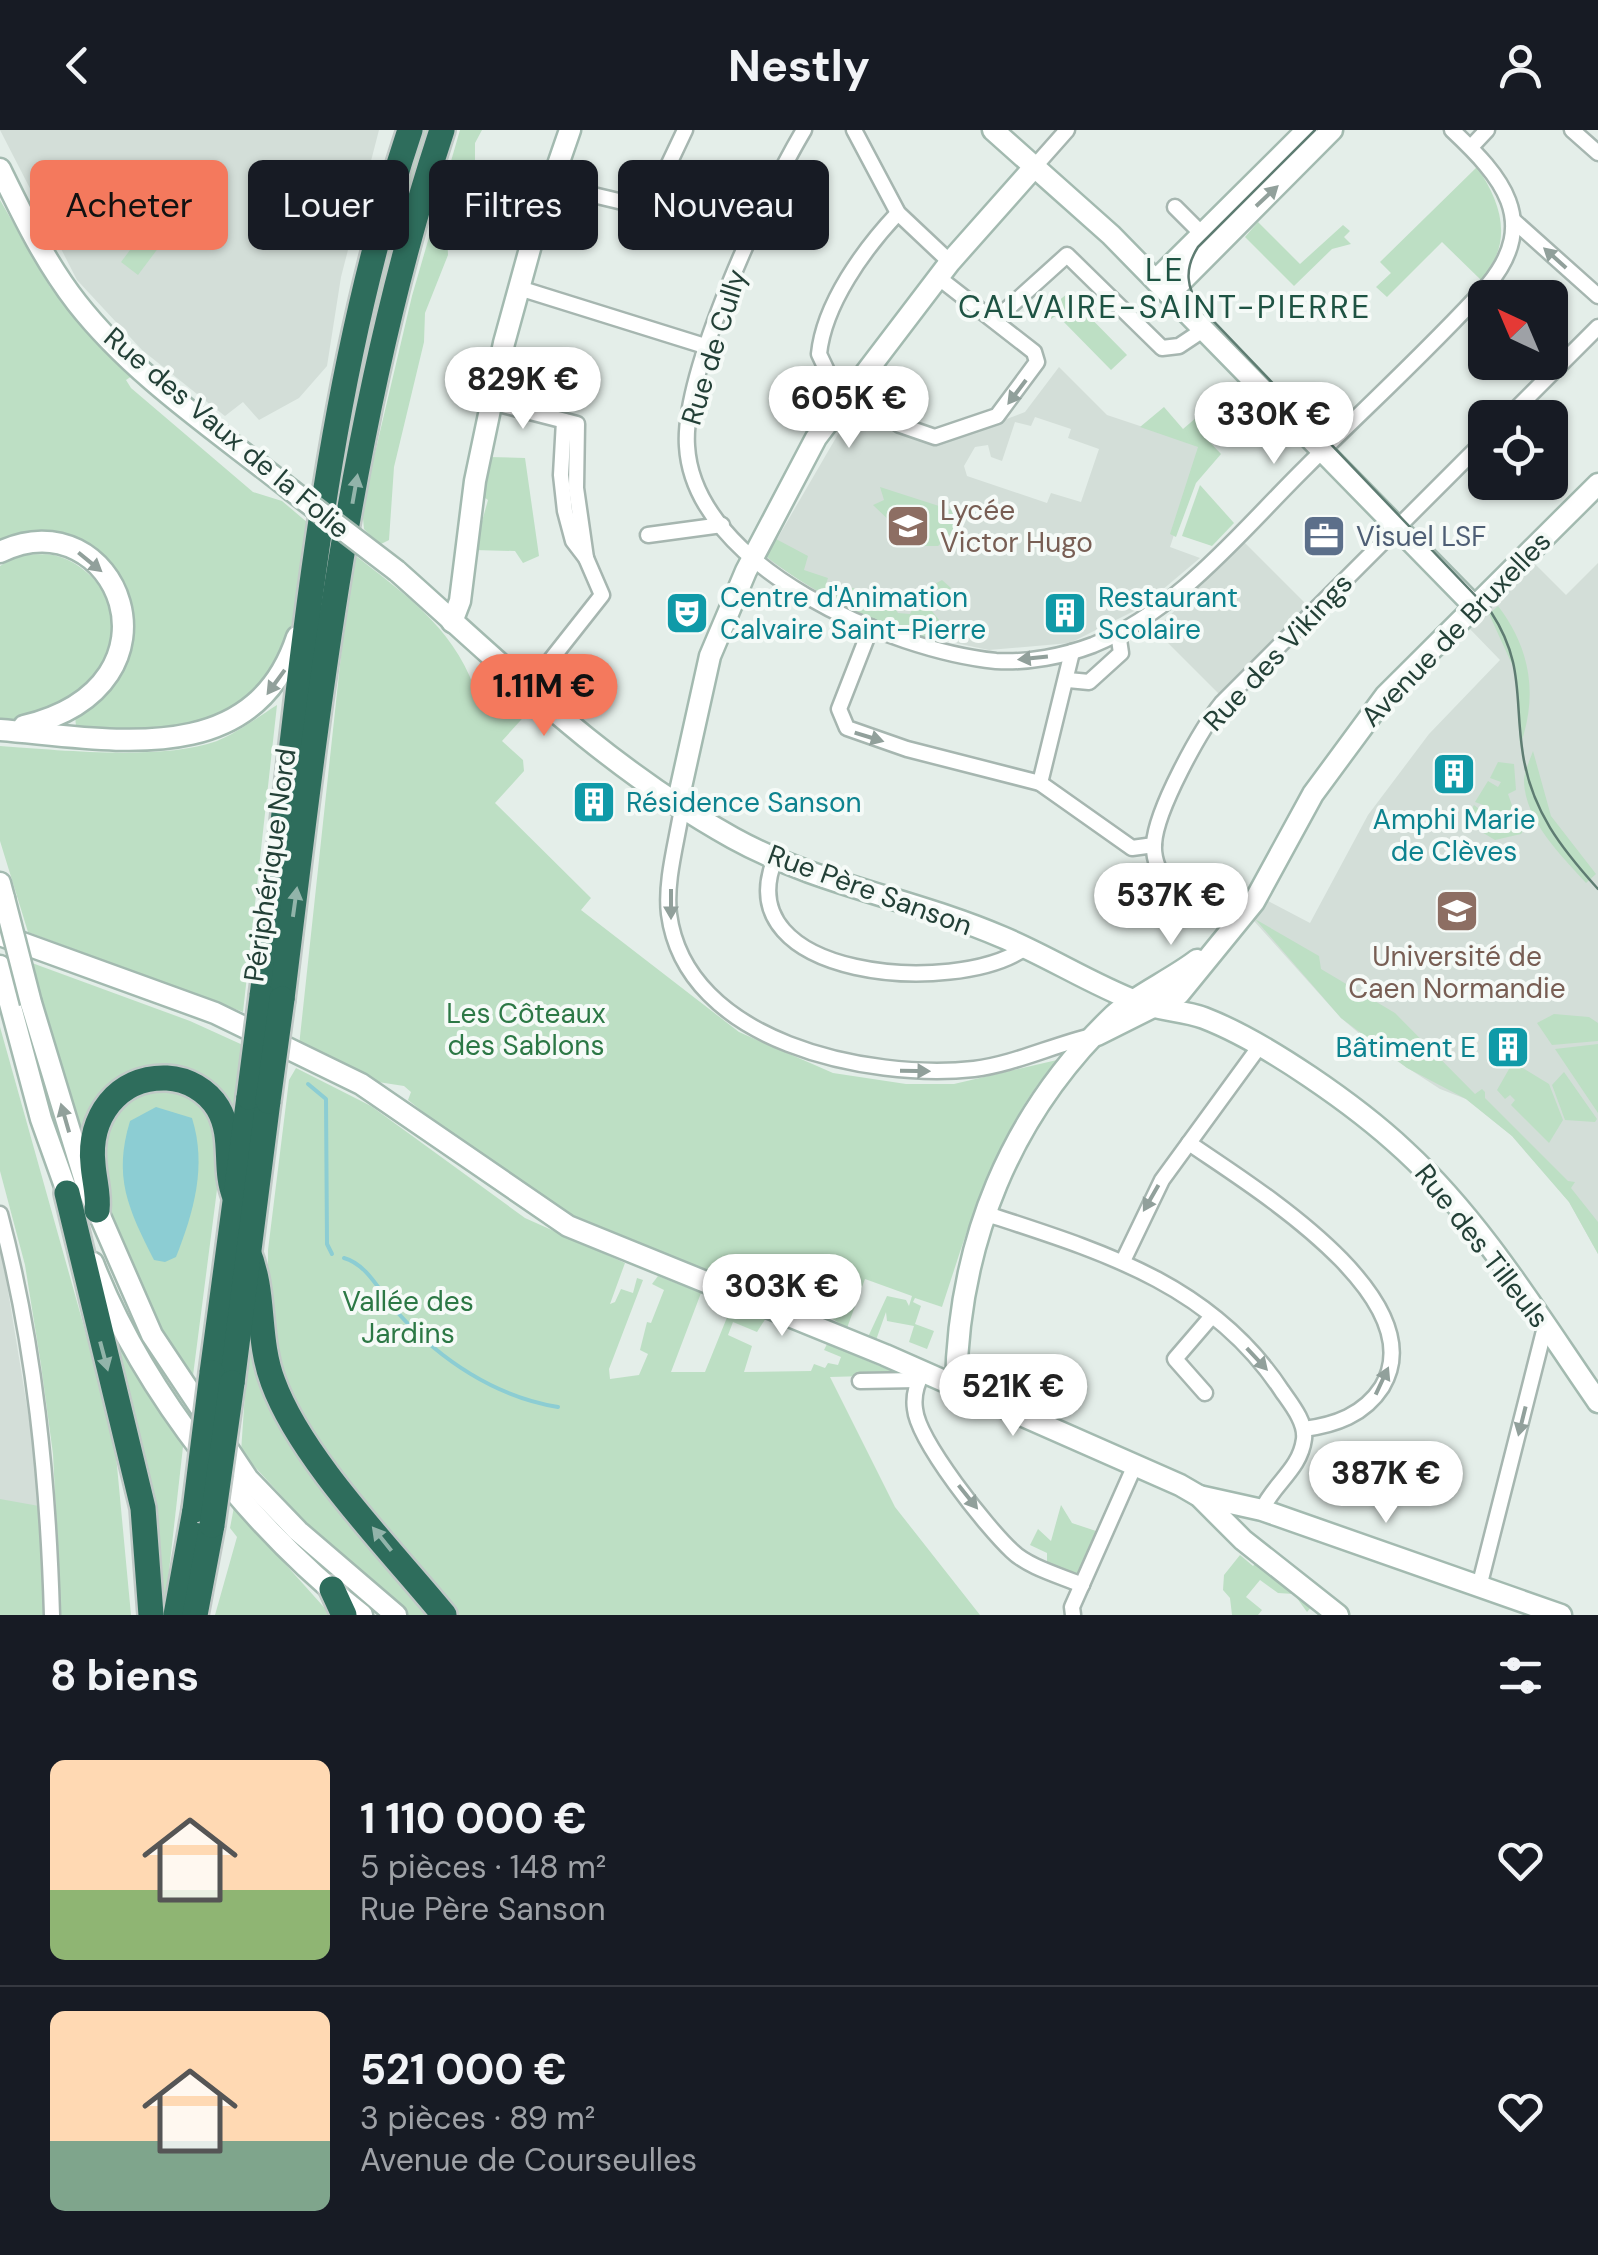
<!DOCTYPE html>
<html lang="fr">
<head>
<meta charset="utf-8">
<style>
  body { margin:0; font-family:"DM Sans",sans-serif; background:#242831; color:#f1f3f6; height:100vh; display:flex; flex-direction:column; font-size:38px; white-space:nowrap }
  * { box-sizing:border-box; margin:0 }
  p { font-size:32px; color:#9ea1a6 }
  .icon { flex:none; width:55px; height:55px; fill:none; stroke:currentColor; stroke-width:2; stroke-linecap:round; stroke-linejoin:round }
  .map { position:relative; height:1485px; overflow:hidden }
  .sheet { display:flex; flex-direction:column; background:#171b24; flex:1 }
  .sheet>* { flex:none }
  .guide { position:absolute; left:30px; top:30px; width:1000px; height:90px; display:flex; gap:20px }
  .needle { width:65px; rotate:316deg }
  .tools { position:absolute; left:1468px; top:150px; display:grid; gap:20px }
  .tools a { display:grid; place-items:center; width:100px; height:100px; border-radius:15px; background:#171b24; box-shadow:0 2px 8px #0004; font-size:50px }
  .price { position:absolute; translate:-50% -85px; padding:0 22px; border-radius:35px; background:#fff; color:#222; font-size:32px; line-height:65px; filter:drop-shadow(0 2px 5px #0008) }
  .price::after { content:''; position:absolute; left:50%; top:60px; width:30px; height:22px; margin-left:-15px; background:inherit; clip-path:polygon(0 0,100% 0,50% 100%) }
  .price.selected { background:#f4795d; color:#111 }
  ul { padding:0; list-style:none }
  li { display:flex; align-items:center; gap:30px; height:250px; padding:0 50px }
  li+li { border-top:2px solid #363941 }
  li span { display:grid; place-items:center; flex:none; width:280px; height:200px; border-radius:15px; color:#555 }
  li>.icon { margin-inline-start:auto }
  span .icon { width:120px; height:120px; fill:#fffc; stroke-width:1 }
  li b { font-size:42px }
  h2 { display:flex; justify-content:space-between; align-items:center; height:120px; padding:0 50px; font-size:42px }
  .tag { padding:0 35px; border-radius:15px; background:#171b24; box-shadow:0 2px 8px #0004; font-size:35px; line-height:90px }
  .tag.selected { background:#f4795d; color:#111 }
  header { display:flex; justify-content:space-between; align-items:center; height:130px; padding:0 50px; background:#171b24; font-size:45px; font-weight:700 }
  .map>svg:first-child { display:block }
</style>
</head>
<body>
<header><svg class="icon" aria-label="back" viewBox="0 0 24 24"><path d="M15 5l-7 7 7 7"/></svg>Nestly<svg class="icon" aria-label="person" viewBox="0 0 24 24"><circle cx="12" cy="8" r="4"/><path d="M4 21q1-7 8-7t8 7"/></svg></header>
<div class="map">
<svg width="1598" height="1485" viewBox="0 0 1598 1485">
  <rect width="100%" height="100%" fill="#e4eee9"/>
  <g fill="#d3ded8" fill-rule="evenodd">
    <path d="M0 0H379L341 147 327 236 299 268 259 290 243 272 225 286 207 272 142 220 77 150Z"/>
    <path d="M1059 237 1107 285 1203 317 1170 417 1200 428 1142 477 1070 513 989 520 921 506 868 486 812 458 766 428 855 275 898 302 937 315 1025 282ZM1035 287 1071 299 1068 308 1099 319 1081 372 1051 363 1047 373 967 346 964 336 975 317 988 315 991 327 1002 331 1015 292 1031 296Z"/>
    <path d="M1244 412 1307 475 1219 564 1155 500Z"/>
    <path d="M1533 432 1566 465 1598 433V1124L1569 1072 1512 1006 1466 969 1440 959 1374 916 1341 888 1254 791 1268 771 1310 793 1368 685 1429 604 1500 530 1468 497Z"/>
    <path d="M0 1112 35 1325 44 1485H0Z"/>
  </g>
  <g fill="#bddfc4">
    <path d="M417 0H436L327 431 364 197Z"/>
    <path d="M460 0H482L475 13V45L447 103 448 125 425 183 424 212 394 337 389 410 379 415 364 399 362 378 412 166Z"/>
    <path d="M1477 37C1502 74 1514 112 1481 150L1442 112 1387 167 1376 157 1391 143 1380 132Z"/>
    <path d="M0 70 50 157 132 246 126 250 131 258 253 362 282 371 308 393C302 431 299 471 289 507 261 604 157 601 76 597L75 585C88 572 109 558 119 542 151 492 116 420 61 405 46 401 15 406 0 411Z"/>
    <path d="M154 88 171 101 138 145 121 132Z"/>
    <path d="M1258 92 1300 134 1343 95 1350 101 1344 107 1351 114 1332 119 1294 156 1245 107Z"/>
    <path d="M1067 164 1127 225 1111 240 1057 185 1051 189 1043 183Z"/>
    <path d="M1164 277 1183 299 1197 287 1206 296 1200 302 1221 324 1196 353 1176 407 1170 404 1198 317 1140 297Z"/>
    <path d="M489 327 525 328 539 426 523 433 515 421 474 420 488 370 482 366Z"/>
    <path d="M1200 355 1234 393 1212 416 1182 406Z"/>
    <path d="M880 357 970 386 938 416H916L873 375 884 370Z"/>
    <path d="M776 409 808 426 804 440 828 448 826 454 872 461 878 475 891 471 898 483 910 484 918 466 929 465 931 456 942 450 951 458 932 481 943 495 947 493 965 510C910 516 810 462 767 427Z"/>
    <path d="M352 423C401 461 452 496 474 557L485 558 486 545 530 580 502 611 523 630 524 641 495 673 591 768 581 780 739 902 833 943 906 954H954L1057 930C996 1001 971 1089 942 1177L915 1168 913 1172 921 1176 915 1194 934 1201 927 1219 909 1212 914 1196 887 1191 886 1182 876 1210 868 1207 887 1166 906 1170 909 1176 912 1166 865 1149 847 1198 823 1183 817 1186 786 1173 790 1162 802 1166 810 1143 799 1140 782 1168C711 1140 634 1120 564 1082 511 1053 455 1008 408 970L411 962 404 956 378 952 299 916Z"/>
    <path d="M18 425C30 425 46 423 57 426 101 438 134 497 109 539 87 576 39 587 0 591V436Z"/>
    <path d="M1498 476C1531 519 1538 566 1520 616L1516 543 1489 484Z"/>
    <path d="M277 575 243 882 28 802 0 711V616C58 620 162 631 217 611 237 603 258 587 277 575Z"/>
    <path d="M1533 621 1551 686 1596 744 1586 753C1562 726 1525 691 1524 651 1524 642 1530 630 1533 621Z"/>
    <path d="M1498 632 1514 634 1516 660 1508 664 1514 681H1523L1514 685 1518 695 1527 692V696L1521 704 1495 710 1480 701 1483 695 1475 691 1473 696 1466 689 1474 675 1483 682 1486 676 1475 672 1488 651 1498 657 1501 652 1490 648Z"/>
    <path d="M1255 789 1319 826 1321 839 1395 883 1475 964 1482 959 1485 962V968L1568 1051 1575 1052 1571 1058 1598 1092V1124L1569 1072 1512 1006 1466 969 1407 938 1341 888Z"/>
    <path d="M32 833 190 891 245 916 230 990 223 976 137 946 84 1027Z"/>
    <path d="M1554 884 1589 887 1598 893V911L1552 915 1537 893Z"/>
    <path d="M0 897 114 1304 131 1485H61L53 1324 41 1235 25 1135 0 1041Z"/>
    <path d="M1598 914V983L1555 919Z"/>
    <path d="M1513 932 1549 954 1563 990 1549 1013 1511 975 1515 970 1510 965 1505 969 1497 960Z"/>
    <path d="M296 938 371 976 525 1088 625 1133 610 1174 615 1172 621 1159 633 1163 637 1148 643 1150 609 1239 610 1249 639 1245 648 1224 640 1220 647 1192 651 1193 664 1160 652 1154 658 1146 701 1163 671 1242H705L732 1175 766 1188 757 1202 733 1192 728 1205 752 1216 744 1242 811 1241 814 1234 825 1238 828 1233 838 1235 841 1227 824 1220 827 1214 901 1245 830 1247 895 1377 980 1485H449L311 1311 267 1217 268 1120 289 950Z"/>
    <path d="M1564 942 1597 989 1595 992 1565 990 1552 955Z"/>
    <path d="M164 959C202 963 211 988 222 1021L191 1261C158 1196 28 976 164 959Z"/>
    <path d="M111 1191 184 1308 164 1485H158Z"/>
    <path d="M248 1219 258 1220 260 1235 436 1485H408L402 1480 335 1424 241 1322Z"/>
    <path d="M0 1369 39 1376 44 1485H0Z"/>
    <path d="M1061 1375 1072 1393 1099 1402 1079 1446 1047 1432V1423L1030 1415 1038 1399 1051 1411Z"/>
    <path d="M234 1377 331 1485H215L237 1407 230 1398Z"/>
    <path d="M1240 1425 1253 1436 1257 1432 1312 1476 1307 1482 1294 1464 1278 1463 1260 1450 1246 1467 1262 1480 1258 1485H1232L1230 1468 1223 1460 1224 1445Z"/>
  </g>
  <path fill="#8ccdd3" d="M156 977 192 988C207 1036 194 1081 176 1127L165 1132 154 1130C128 1079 113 1047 130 991Z"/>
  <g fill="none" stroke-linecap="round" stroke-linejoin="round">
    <g stroke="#8ccdd3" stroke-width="4">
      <path d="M308 954 326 969 327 1114 332 1124"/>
      <path d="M344 1128C369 1135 381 1165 398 1183 440 1230 496 1267 558 1277"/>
    </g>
    <g stroke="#a6b6b0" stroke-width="19">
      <g id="street">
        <path d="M804 0C765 65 682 243 687 316 694 438 893 521 996 531 1028 533 1064 526 1093 515 1179 480 1241 401 1306 337 1366 277 1430 219 1488 155 1541 91 1501 46 1452 0"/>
        <path d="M854 0 898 83 950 132"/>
        <path d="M1572 0 1598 23"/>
        <path d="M1471 17 1487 0"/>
        <path d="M1036 35 1067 0"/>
        <path d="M551 55 648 78 685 0"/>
        <path d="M1175 77 1202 104"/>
        <path d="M898 83C864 119 824 174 819 224L828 243 900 295 935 307 997 286 1037 232 1034 222 939 148"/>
        <path d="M1513 90 1598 166"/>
        <path d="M519 158 708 217"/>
        <path d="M995 190 1067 125 1162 218 1179 216 1203 200"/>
        <path d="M491 272 577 294 576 358 586 428"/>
        <path d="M1507 288 1598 197"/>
        <path d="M648 405 722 395"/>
        <path d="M871 497 839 579 847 598 907 619 1040 653 1132 718 1154 715"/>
        <path d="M1068 550 1089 552 1121 523 1118 503"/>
        <path d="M527 560 602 465 586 428 573 411 565 381 561 345 564 291"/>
        <path d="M1040 653 1072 522"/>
        <path d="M682 678C677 711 665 751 669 784 686 913 869 950 974 939 1014 934 1053 915 1092 906"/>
        <path d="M775 729C726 849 955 867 1025 818"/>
        <path d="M1239 793C1217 779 1189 776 1170 757 1160 746 1153 729 1154 714 1156 680 1200 600 1222 573L1485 310"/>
        <path d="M1189 1013C1248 1054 1436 1167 1382 1257 1364 1285 1335 1295 1304 1299"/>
        <path d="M984 1083C1100 1121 1211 1153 1282 1261 1291 1274 1306 1292 1304 1309 1300 1340 1273 1354 1262 1380"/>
        <path d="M0 1084C35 1215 48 1350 52 1485"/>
        <path d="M1124 1129 1162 1050 1259 917"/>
        <path d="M923 1242C917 1253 913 1266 915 1279 918 1311 987 1398 1012 1421 1028 1437 1061 1446 1082 1455"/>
        <path d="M860 1251 918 1250"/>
        <path d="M1205 1263 1175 1229 1212 1186"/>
        <path d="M1479 1457 1545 1197"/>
        <path d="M1073 1485 1072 1477 1135 1335"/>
      </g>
    </g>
    <g stroke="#a3bab0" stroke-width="25">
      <g id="secondary">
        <path d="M993 0 1111 105 1475 477"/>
        <path d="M0 39C23 86 45 132 77 173 135 247 219 302 291 360"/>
        <path d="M1156 150 1307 0"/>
        <path d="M1169 164 1332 0"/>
        <path d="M0 422C116 366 195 555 24 596"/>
        <path d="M397 441C505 537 605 637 733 708 818 755 914 769 1002 807 1048 826 1091 854 1138 872 1160 881 1183 880 1204 888 1266 912 1357 976 1405 1021 1482 1092 1539 1187 1598 1272"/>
        <path d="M452 492 460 471 475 351 504 213 534 104 570 0"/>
        <path d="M0 600C110 609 253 641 297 507"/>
        <path d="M677 675 710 526 746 441 816 308 950 132 1036 35"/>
        <path d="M0 753 4 768"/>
        <path d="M0 805 215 883 361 954 568 1096 885 1225 1180 1355 1199 1366 1243 1410 1338 1485"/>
        <path d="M0 836 41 989 71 1073"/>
        <path d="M31 873 86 1054 152 1205 248 1349 298 1401 396 1485"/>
        <path d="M1097 905 1179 864 1254 772 1313 664 1386 565 1598 354"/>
        <path d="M93 1133C143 1263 253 1400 362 1485"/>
        <path d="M956 1257C958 1113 1010 984 1114 885 1133 867 1174 848 1197 830"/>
        <path d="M1199 1366 1262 1380 1561 1485"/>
      </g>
    </g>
    <g stroke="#c1cac7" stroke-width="30">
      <g id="highway">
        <path d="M262 866C300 577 317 278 410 0"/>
        <path d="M282 869C317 582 351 274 442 0"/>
        <path d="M67 1063 143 1378 151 1485"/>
        <path d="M97 1080C99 1064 94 1050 93 1034 88 988 117 946 167 948 187 949 207 960 218 978 235 1007 223 1038 235 1067"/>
        <path d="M247 1119C266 1163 256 1207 273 1252 301 1329 391 1420 444 1485"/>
        <path d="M212 1243 249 967"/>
        <path d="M232 1253 268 971"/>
        <path d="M332 1459 344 1485"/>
        <path d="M176 1485 195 1380"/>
        <path d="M195 1485 212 1395"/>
      </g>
    </g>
    <use href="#street" stroke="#fff" stroke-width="14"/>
    <use href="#secondary" stroke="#fff" stroke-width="20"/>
    <use href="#highway" stroke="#2e6d5c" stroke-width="25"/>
    <path stroke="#5e7c72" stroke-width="2.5" d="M1315 0 1198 117C1184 139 1186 158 1201 178L1491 482C1525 534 1514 569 1523 625 1532 681 1561 718 1598 759"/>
    <g stroke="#a3bab0" stroke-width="25" stroke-linecap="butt">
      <g id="secondary-bridge">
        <path d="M291 360 397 441"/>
        <path d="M4 768 31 873"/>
      </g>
    </g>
    <g stroke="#c1cac7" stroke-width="30" stroke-linecap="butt">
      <g id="highway-bridge">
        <path d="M249 967 262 866"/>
        <path d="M268 971 282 869"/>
        <path d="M195 1380 212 1243"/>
        <path d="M212 1395 232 1253"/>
      </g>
    </g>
    <use href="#secondary-bridge" stroke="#fff" stroke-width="20"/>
    <use href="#highway-bridge" stroke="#2e6d5c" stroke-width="25"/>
  </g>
  <defs><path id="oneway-solid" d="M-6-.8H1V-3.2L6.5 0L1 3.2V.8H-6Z" transform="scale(2.5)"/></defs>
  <g fill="#91a09b">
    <use href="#oneway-solid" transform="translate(1267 66) rotate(-43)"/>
    <use href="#oneway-solid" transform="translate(1555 128) rotate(-138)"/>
    <use href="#oneway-solid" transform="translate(1017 262) rotate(127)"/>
    <use href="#oneway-solid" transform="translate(90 432) rotate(39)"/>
    <use href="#oneway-solid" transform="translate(1033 528) rotate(174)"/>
    <use href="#oneway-solid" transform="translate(276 552) rotate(126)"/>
    <use href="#oneway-solid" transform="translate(869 607) rotate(17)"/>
    <use href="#oneway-solid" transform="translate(671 774) rotate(90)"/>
    <use href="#oneway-solid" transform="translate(915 941) rotate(1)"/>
    <use href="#oneway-solid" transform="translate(65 988) rotate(-106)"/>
    <use href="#oneway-solid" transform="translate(1151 1068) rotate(120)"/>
    <use href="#oneway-solid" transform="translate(1257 1229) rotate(47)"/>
    <use href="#oneway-solid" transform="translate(1382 1251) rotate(-65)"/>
    <use href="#oneway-solid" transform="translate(1522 1291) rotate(104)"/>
    <use href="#oneway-solid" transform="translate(968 1367) rotate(51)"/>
  </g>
  <g fill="#92b4aa">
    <use href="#oneway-solid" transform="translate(355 359) rotate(-80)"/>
    <use href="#oneway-solid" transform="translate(295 772) rotate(-82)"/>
    <use href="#oneway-solid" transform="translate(104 1226) rotate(75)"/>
    <use href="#oneway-solid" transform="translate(382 1409) rotate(-129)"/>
  </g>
  <defs>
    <g id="school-square" transform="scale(2.25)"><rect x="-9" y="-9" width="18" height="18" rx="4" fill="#8d6e63" stroke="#f5faf7"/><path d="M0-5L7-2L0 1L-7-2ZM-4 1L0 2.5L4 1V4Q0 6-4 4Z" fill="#fff"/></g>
    <g id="office-square" transform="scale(2.25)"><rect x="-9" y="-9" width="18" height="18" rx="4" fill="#5c6f8a" stroke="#f5faf7"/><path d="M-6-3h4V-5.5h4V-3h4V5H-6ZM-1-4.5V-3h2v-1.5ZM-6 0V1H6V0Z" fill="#fff"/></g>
    <g id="theatre-square" transform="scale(2.25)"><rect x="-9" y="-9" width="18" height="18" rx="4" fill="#0f9aa8" stroke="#f5faf7"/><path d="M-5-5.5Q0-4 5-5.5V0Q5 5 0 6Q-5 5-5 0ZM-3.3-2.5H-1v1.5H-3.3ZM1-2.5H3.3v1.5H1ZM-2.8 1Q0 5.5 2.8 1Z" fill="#fff"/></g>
    <g id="building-square" transform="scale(2.25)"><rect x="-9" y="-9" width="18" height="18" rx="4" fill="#0f9aa8" stroke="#f5faf7"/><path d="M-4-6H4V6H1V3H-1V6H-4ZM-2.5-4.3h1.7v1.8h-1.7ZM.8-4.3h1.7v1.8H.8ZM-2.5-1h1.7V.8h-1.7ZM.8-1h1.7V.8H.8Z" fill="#fff"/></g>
    <g id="university-square" transform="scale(2.25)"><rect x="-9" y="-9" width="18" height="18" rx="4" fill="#8d6e63" stroke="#f5faf7"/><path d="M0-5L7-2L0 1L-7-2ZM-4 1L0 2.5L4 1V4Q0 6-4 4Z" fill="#fff"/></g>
  </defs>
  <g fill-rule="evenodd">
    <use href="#school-square" x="908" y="396"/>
    <use href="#office-square" x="1324" y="406"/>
    <use href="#theatre-square" x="687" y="483"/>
    <use href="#building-square" x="1065" y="483"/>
    <use href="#building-square" x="1454" y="644"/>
    <use href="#building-square" x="594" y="672"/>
    <use href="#university-square" x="1457" y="781"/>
    <use href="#building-square" x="1508" y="917"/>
  </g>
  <g text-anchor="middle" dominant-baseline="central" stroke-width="8" stroke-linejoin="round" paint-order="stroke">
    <g font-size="28" fill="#234037" stroke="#f5faf7">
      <text transform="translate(714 217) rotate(-73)">Rue de Cully</text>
      <text transform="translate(227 303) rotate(40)">Rue des Vaux de la Folie</text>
      <text transform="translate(1456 499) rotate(-46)">Avenue de Bruxelles</text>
      <text transform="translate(1278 522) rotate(-47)">Rue des Vikings</text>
      <text transform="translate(270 735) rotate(-82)">Périphérique Nord</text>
      <text transform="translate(870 760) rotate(20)">Rue Père Sanson</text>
      <text transform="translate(1482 1116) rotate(52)">Rue des Tilleuls</text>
    </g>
    <g font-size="28" fill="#785e54" stroke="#f5faf7" text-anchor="start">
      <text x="940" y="380">Lycée<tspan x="940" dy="32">Victor Hugo</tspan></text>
      <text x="1457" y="826" text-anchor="middle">Université de<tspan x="1457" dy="32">Caen Normandie</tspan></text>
    </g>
    <g font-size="28" fill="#4e5e75" stroke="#f5faf7" text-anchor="start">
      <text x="1356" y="406">Visuel LSF</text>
    </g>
    <g font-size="28" fill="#0d838f" stroke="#f5faf7" text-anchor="start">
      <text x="720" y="467">Centre d'Animation<tspan x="720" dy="32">Calvaire Saint-Pierre</tspan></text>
      <text x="1098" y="467">Restaurant<tspan x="1098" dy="32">Scolaire</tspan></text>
      <text x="626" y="672">Résidence Sanson</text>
      <text x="1454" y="689" text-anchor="middle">Amphi Marie<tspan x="1454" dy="32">de Clèves</tspan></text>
      <text x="1476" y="917" text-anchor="end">Bâtiment E</text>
    </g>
    <g font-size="28" fill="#2c7845" stroke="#f5faf7">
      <text x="526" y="883">Les Côteaux<tspan x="526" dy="32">des Sablons</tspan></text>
      <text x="408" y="1171">Vallée des<tspan x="408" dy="32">Jardins</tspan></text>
    </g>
    <g font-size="32" letter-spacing="2.5" fill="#1e5343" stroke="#f5faf7">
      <text x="1165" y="140">LE<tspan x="1165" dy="37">CALVAIRE-SAINT-PIERRE</tspan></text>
    </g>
  </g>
</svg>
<div class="tools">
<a><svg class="needle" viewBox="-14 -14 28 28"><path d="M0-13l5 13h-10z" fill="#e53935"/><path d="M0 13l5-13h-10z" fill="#9ea1a6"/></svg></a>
<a><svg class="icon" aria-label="locate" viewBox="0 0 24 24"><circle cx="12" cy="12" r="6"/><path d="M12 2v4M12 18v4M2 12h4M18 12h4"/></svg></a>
</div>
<b class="price" style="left:523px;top:302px">829K €</b>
<b class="price" style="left:849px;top:321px">605K €</b>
<b class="price" style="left:1274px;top:337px">330K €</b>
<b class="price selected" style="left:544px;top:609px">1.11M €</b>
<b class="price" style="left:1171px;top:818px">537K €</b>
<b class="price" style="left:782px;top:1209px">303K €</b>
<b class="price" style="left:1013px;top:1309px">521K €</b>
<b class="price" style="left:1386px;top:1396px">387K €</b>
<div class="guide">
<a class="tag selected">Acheter</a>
<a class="tag">Louer</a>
<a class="tag">Filtres</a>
<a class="tag">Nouveau</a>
</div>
</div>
<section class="sheet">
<h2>8 biens<svg class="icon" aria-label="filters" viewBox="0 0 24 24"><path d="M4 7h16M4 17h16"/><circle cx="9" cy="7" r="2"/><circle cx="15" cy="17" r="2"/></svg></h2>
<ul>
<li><span style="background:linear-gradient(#ffd9b3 65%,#8fb573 0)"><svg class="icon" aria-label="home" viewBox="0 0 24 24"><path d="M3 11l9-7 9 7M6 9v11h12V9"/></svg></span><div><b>1 110 000 €</b><p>5 pièces · 148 m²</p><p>Rue Père Sanson</p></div><svg class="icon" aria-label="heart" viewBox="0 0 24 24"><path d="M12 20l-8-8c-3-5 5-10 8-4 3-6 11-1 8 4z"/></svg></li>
<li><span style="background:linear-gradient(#ffd9b3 65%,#7fa58c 0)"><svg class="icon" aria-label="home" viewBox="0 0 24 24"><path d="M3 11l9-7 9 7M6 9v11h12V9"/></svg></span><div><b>521 000 €</b><p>3 pièces · 89 m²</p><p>Avenue de Courseulles</p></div><svg class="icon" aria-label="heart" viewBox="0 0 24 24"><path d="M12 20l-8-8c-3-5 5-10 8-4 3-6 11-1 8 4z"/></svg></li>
</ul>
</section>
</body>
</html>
